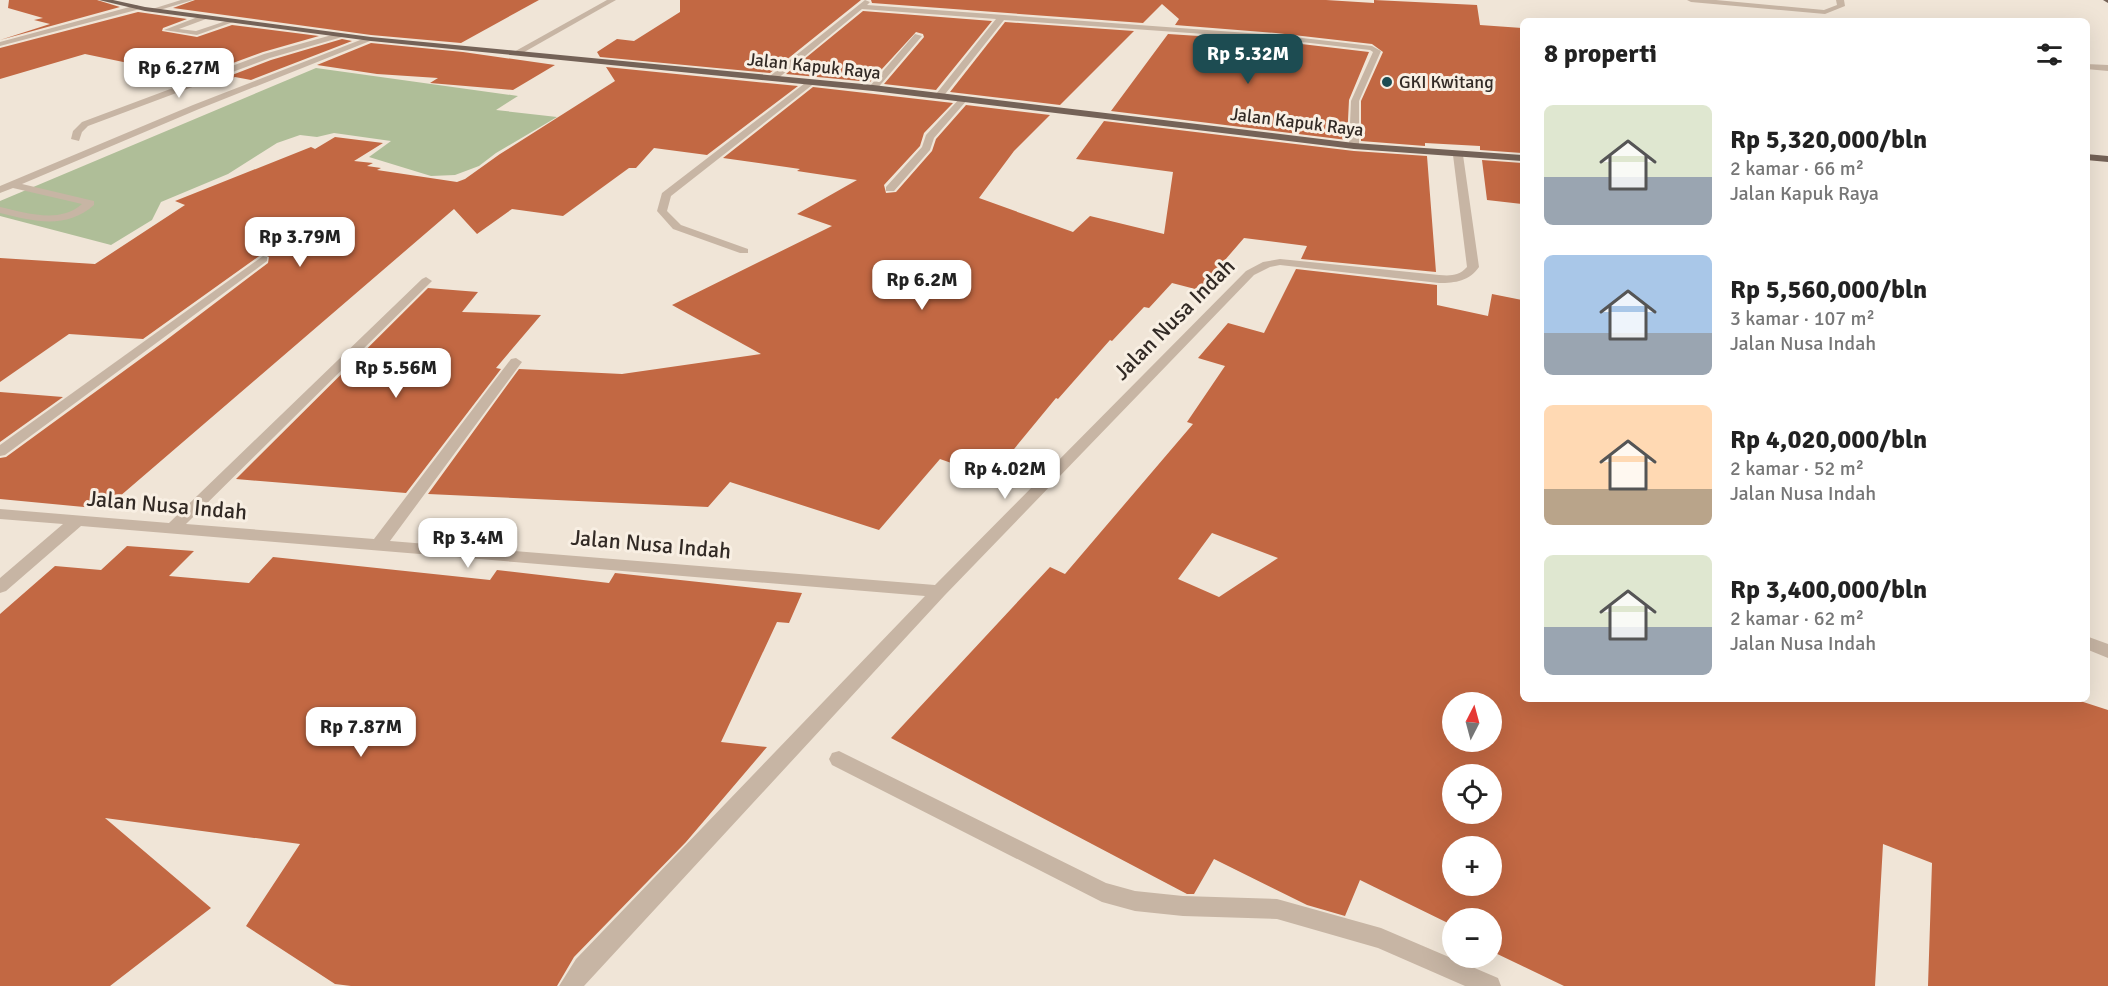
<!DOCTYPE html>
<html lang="id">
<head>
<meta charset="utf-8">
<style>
  body { margin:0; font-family:Signika,sans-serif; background:#f2f2f2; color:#222; height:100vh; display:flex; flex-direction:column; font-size:22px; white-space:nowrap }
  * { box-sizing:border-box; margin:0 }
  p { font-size:20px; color:#767676 }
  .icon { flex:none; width:33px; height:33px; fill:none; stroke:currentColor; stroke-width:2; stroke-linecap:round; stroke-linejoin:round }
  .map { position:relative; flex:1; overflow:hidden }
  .drawer { position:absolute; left:1520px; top:18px; width:570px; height:684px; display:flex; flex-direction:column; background:#fff; border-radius:9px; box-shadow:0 6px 24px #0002 }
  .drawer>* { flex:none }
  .needle { width:39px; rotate:6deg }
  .buttons { position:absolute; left:1442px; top:692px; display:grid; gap:12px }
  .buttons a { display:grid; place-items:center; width:60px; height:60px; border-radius:50%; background:#fff; box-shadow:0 6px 24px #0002; font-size:30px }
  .price { position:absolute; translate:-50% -51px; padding:0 14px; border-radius:12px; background:#fff; color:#222; font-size:20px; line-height:39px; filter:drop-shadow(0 2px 3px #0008) }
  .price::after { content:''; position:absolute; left:50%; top:36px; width:18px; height:14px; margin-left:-9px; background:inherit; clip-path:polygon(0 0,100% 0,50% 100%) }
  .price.current { background:#1d4c52; color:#fff }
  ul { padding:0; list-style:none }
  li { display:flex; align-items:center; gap:18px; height:150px; padding:0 24px }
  li span { display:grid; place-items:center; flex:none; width:168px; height:120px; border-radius:9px; color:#555 }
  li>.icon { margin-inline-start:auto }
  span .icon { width:72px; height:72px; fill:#fffc; stroke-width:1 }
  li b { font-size:26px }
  h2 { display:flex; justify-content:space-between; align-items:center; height:72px; padding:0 24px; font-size:26px }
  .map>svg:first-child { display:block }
</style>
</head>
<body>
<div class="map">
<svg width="2108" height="986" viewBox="0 0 2108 986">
  <rect width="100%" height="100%" fill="#f0e5d7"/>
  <path fill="#afbe98" d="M316 68 518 96 496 110 557 117 496 153 479 166 455 175 431 176 369 157 391 141 334 133 317 137 300 135 277 143 228 174 161 202 152 220 111 245 0 216V201Z"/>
  <g fill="#c26843" fill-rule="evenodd">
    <path d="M9 0H97L120 7 0 40 50 24 34 20 43 18 8 8Z"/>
    <path d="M195 0H539L461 43 371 35 173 8Z"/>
    <path d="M680 0H861L770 73 600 57 597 52 617 39 634 41 680 12Z"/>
    <path d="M871 0H1326L1374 3V0L1477 5 1480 25 1522 28V153L1480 150V146L1425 143V146L1361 141V101L1383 52 1372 44 1276 33 1175 25 1179 19 1162 4 1143 23 872 3Z"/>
    <path d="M863 11 992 21 936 90 884 84 924 37 923 34 916 32 870 82 786 74Z"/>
    <path d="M138 12 187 19 163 28 162 31 197 37 232 25 319 36 263 52 195 77 85 54 0 79V48Z"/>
    <path d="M1005 22 1134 31 1060 105 950 92Z"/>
    <path d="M1168 34 1276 41 1369 52 1349 100 1347 140 1111 111Z"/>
    <path d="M342 39 352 41 251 80 235 77 221 83 214 82 271 60Z"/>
    <path d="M371 43 463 52 555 65 513 90 430 83 438 78 377 74 317 65Z"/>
    <path d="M606 67 798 86 707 155 654 148 636 168H629L563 216 512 209 477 234 454 209 105 509 0 499V458L6 457 165 341 268 263 269 257 262 254 143 339 69 334 0 382V258L95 264 185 205 175 201 311 147 315 149 335 137 383 143 354 161 373 163 367 166 381 168 377 170 457 182 465 179 500 154 615 81Z"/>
    <path d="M813 87 953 103 924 133 920 146 884 185 886 193 896 192 932 151 936 139 966 105 1050 115 1014 151 979 198 1073 232 1090 216 1164 234 1173 172 1076 159 1104 121 1354 151 1427 156 1436 272 1301 259 1307 246 1244 238 1199 290 1172 283 1149 308 1144 307 1112 341 1110 340 1058 399 1056 398 991 477 940 459 879 530 730 482 708 507 428 494 519 369 622 374 761 354 672 305 832 226 797 214 857 180 797 171 800 169 723 158Z"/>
    <path d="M1482 160 1522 163V204L1487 200Z"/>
    <path d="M1296 269 1437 285V305L1488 316 1492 294 1522 300V699H2074L2108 710V986H1928L1932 863 1883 844 1875 986H1564L1491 951V918H1452V925L1360 880 1345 916 1307 905 1214 859 1194 894H1187L891 738 1050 567 1065 574 1193 424 1187 422 1225 366 1198 358 1228 323 1264 333ZM1212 533 1278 558 1219 597 1178 579ZM1452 702H1491V741H1452ZM1452 774H1491V813H1452ZM1452 846H1491V885H1452Z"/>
    <path d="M428 288 478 292 462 312 541 315 496 368 501 369 406 493 236 479Z"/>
    <path d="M0 392 63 397 0 442Z"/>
    <path d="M127 546 194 551 169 576 249 583 273 557 490 580 497 570 609 583 615 573 802 593 789 623 777 622 721 742 767 747 686 842 574 957 557 986H351L335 984 246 926 300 844 105 818 211 908 110 986H0V614L55 566 101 570Z"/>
  </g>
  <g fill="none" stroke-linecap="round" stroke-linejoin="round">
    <g fill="#c7b5a4" fill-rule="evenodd">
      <path d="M181 0H193L153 12 149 10Z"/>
      <path d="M607 0H616L519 55 512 53Z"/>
      <path d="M865 0 870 2 867 5 1276 35 1372 46 1381 51 1359 101V146L1354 149 1349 146 1351 101 1373 52 1370 50 1276 39 1004 20 942 98 939 99 935 96 936 94 996 19 862 9 776 80H770V76Z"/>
      <path d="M1687 0H1716L1824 10 1837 5 1836 0H1844L1845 6 1825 14 1691 2Z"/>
      <path d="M137 5 140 9 0 46V42Z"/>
      <path d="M203 15 207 17 206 19 179 29 196 31 232 19 236 21 197 35 164 30Z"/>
      <path d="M339 33 343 35 342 37 270 58 88 126 82 132 79 141 71 139 73 131 82 122 264 54Z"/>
      <path d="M915 34 922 36 876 90H870V86Z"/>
      <path d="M368 37 375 39 199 109 22 184 94 201V205C66 230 33 221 0 213V207C27 213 59 224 82 204L13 188 0 193V186L193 105Z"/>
      <path d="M2086 64 2108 65V71L2086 69Z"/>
      <path d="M809 80 816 82 671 196 667 211 681 225 748 249V253H740L673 229 657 211 662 193Z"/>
      <path d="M961 97 968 99 934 138 930 150 894 191H886V187L922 147 926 135Z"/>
      <path d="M1458 152 1463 155 1479 267C1469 281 1456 283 1439 283L1280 265 1270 267 1254 275 945 595 584 986H559L576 959 925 596 81 526 6 591 0 593V578L63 524 0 519V509L169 523 422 279 426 277 432 281 430 283 186 524 374 539 511 359 516 358 522 362 390 541 935 585 1246 271 1263 262 1280 259 1439 275C1450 276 1459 276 1467 267L1453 155Z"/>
      <path d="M263 256 267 257V261L5 455 0 456V445Z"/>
      <path d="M2086 636 2108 644V658L2086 649Z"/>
      <path d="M839 751 1106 883 1135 891 1183 896 1277 899 1381 928 1498 978 1501 986H1465L1378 948 1277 919 1183 916 1135 911 1102 902 832 765 829 759 832 753Z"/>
    </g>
    <g fill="#746257" fill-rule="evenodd">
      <path d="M99 0H113L145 7 371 37 873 85 1354 143 1522 155V161L1354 149 873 91 371 41 145 11Z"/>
      <path d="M2103 0H2108V3Z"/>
      <path d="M2086 154 2108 156V162L2086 160Z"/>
    </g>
  </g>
  <circle fill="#1d4c52" stroke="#f8efe3" stroke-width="2" cx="1387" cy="82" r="6"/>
  <g text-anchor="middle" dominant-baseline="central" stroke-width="6" stroke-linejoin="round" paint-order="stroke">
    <g font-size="18" fill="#322a25" stroke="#f8efe3">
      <text transform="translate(814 66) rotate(6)">Jalan Kapuk Raya</text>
      <text transform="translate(1297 122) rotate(7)">Jalan Kapuk Raya</text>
    </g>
    <g font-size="18" fill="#322a25" stroke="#f8efe3" text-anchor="start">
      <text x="1399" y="82">GKI Kwitang</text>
    </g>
    <g font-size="22" fill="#322a25" stroke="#f8efe3">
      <text transform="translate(1174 319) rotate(-45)">Jalan Nusa Indah</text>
      <text transform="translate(167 505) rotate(5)">Jalan Nusa Indah</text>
      <text transform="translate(651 544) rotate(5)">Jalan Nusa Indah</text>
    </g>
  </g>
</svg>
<div class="buttons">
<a><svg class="needle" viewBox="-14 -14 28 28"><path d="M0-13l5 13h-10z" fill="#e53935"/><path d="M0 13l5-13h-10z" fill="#767676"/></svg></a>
<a><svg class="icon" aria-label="locate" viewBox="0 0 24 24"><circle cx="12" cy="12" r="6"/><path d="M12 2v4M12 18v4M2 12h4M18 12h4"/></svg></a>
<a>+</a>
<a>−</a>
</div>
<b class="price current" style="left:1248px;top:85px">Rp 5.32M</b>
<b class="price" style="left:179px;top:99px">Rp 6.27M</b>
<b class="price" style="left:300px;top:268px">Rp 3.79M</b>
<b class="price" style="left:922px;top:311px">Rp 6.2M</b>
<b class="price" style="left:396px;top:399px">Rp 5.56M</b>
<b class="price" style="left:1005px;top:500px">Rp 4.02M</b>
<b class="price" style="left:468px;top:569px">Rp 3.4M</b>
<b class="price" style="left:361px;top:758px">Rp 7.87M</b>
<section class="drawer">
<h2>8 properti<svg class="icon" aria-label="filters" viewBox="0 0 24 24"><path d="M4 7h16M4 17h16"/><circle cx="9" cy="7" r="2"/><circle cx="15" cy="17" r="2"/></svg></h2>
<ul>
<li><span style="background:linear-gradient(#dfe7d0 60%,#9aa5b1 0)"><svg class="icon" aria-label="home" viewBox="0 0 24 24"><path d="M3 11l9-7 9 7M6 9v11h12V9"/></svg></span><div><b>Rp 5,320,000/bln</b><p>2 kamar · 66 m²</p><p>Jalan Kapuk Raya</p></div></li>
<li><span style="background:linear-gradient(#a9c7e8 65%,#9aa5b1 0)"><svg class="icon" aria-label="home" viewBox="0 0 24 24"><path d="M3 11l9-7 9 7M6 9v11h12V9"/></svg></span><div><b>Rp 5,560,000/bln</b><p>3 kamar · 107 m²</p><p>Jalan Nusa Indah</p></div></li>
<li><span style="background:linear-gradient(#ffd9b3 70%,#b9a48a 0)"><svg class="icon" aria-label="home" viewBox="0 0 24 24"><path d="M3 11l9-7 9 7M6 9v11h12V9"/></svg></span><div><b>Rp 4,020,000/bln</b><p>2 kamar · 52 m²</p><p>Jalan Nusa Indah</p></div></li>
<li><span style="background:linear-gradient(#dfe7d0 60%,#9aa5b1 0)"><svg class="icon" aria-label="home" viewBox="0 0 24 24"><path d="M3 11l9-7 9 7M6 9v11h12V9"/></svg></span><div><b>Rp 3,400,000/bln</b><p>2 kamar · 62 m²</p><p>Jalan Nusa Indah</p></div></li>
</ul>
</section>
</div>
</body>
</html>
